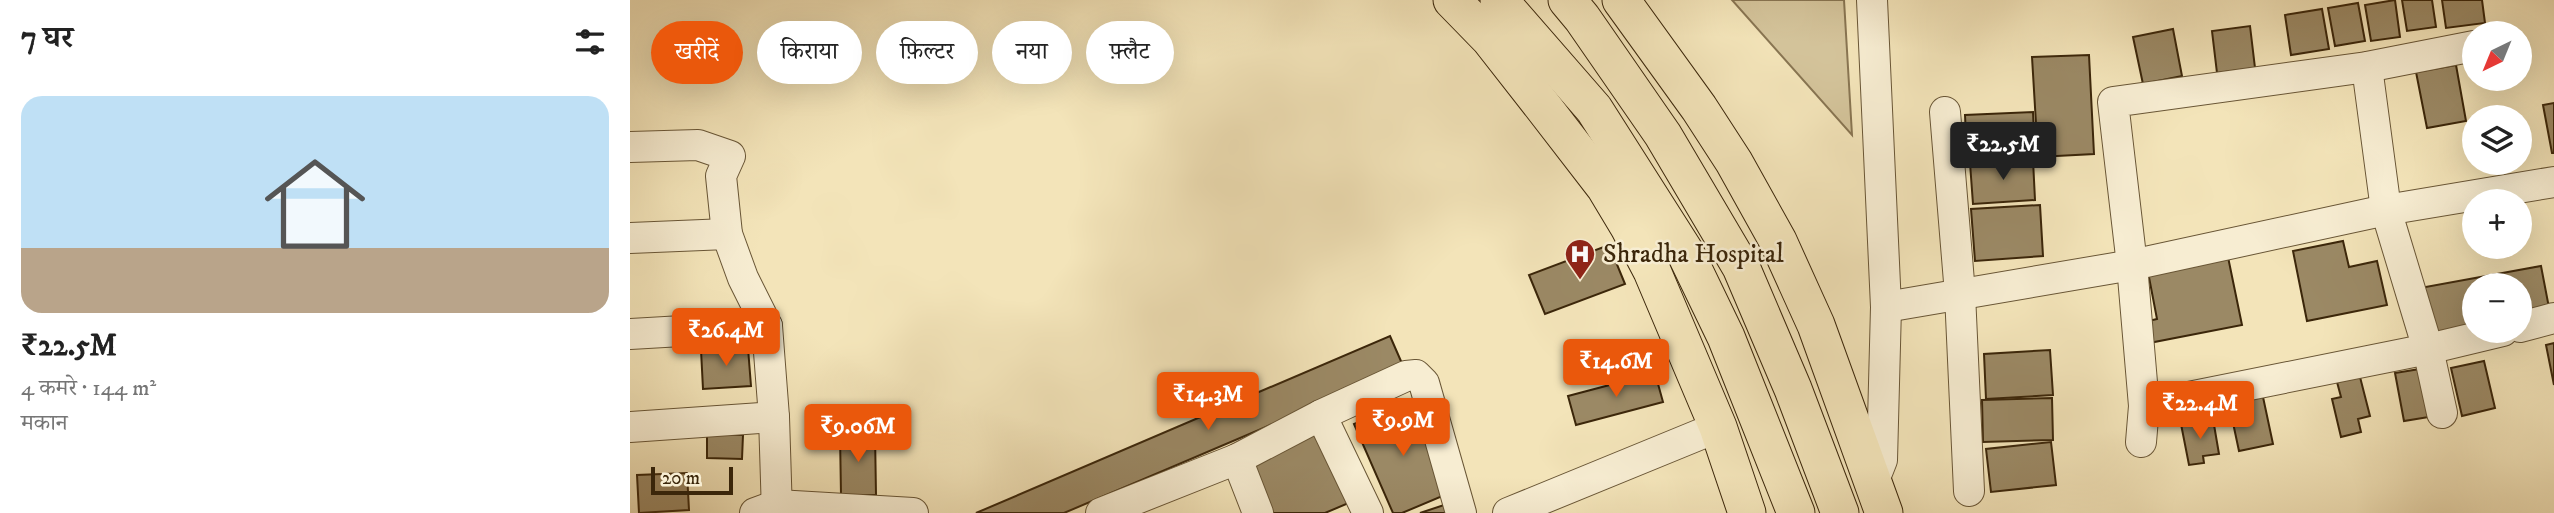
<!DOCTYPE html>
<html lang="hi">
<head>
<meta charset="utf-8">
<style>
  body { margin:0; font-family:"IM FELL DW Pica","Noto Serif Devanagari",serif; background:#f6f6f6; color:#222; height:100vh; display:flex; flex-direction:column; font-size:26px; white-space:nowrap }
  * { box-sizing:border-box; margin:0 }
  p { font-size:23px; color:#767676 }
  .icon { flex:none; width:38px; height:38px; fill:none; stroke:currentColor; stroke-width:2; stroke-linecap:round; stroke-linejoin:round }
  .map { position:relative; flex:1; overflow:hidden }
  .details { display:flex; flex-direction:column; background:#fff; width:630px }
  .details>* { flex:none }
  .top-card { position:absolute; left:21px; top:21px; width:665px; height:63px; display:flex; gap:14px }
  .needle { width:46px; rotate:223deg }
  .controls { position:absolute; left:1832px; top:21px; display:grid; gap:14px }
  .controls a { display:grid; place-items:center; width:70px; height:70px; border-radius:50%; background:#fff; box-shadow:0 7px 28px #0002; font-size:35px }
  .scale { position:absolute; left:21px; bottom:18px; width:82px; box-sizing:border-box; padding-left:7px; border:4px solid #3b260a; border-top:0; font-size:19px; line-height:24px; white-space:nowrap; color:#3b260a; -webkit-text-stroke:5px #f7edd2; paint-order:stroke }
  .price { position:absolute; translate:-50% -60px; padding:0 16px; border-radius:7px; background:#ea580c; color:#fff; font-size:23px; line-height:46px; filter:drop-shadow(0 2px 4px #0008) }
  .price::after { content:''; position:absolute; left:50%; top:42px; width:21px; height:16px; margin-left:-10px; background:inherit; clip-path:polygon(0 0,100% 0,50% 100%) }
  .price.current { background:#222; color:#fff }
  ul { padding:0; list-style:none }
  li { display:grid; align-content:center; gap:14px; height:371px; padding:0 21px }
  li span { display:grid; place-items:center; height:217px; border-radius:21px; color:#555 }
  li>.icon { margin-inline-start:auto }
  span .icon { width:126px; height:126px; fill:#fffc; stroke-width:1 }
  li b { font-size:30px }
  h2 { display:flex; justify-content:space-between; align-items:center; height:84px; padding:0 21px; font-size:30px }
  .tag { padding:0 24px; border-radius:32px; background:#fff; box-shadow:0 7px 28px #0002; font-size:24px; line-height:63px }
  .tag.current { background:#ea580c; color:#fff }
  main { display:flex; flex:1; min-height:0 }
  .map>svg:first-child { display:block }
</style>
</head>
<body>
<main>
<section class="details">
<h2>7 घर<svg class="icon" aria-label="filters" viewBox="0 0 24 24"><path d="M4 7h16M4 17h16"/><circle cx="9" cy="7" r="2"/><circle cx="15" cy="17" r="2"/></svg></h2>
<ul>
<li><span style="background:linear-gradient(#bfe0f5 70%,#b9a48a 0)"><svg class="icon" aria-label="home" viewBox="0 0 24 24"><path d="M3 11l9-7 9 7M6 9v11h12V9"/></svg></span><div><b>₹22.5M</b><p>4 कमरे · 144 m²</p><p>मकान</p></div></li>
</ul>
</section>
<div class="map">
<svg width="1924" height="513" viewBox="0 0 1924 513">
  <rect width="100%" height="100%" fill="#f3e4b9"/>
  <filter id="stains"><feTurbulence type="fractalNoise" baseFrequency=".00286" numOctaves="4"/><feColorMatrix values="0 0 0 0 .2 0 0 0 0 .09 0 0 0 0 .02 0 0 0 .5 -.17"/></filter>
  <radialGradient id="worn" r=".72"><stop offset=".6" stop-color="#630" stop-opacity="0"/><stop offset="1" stop-color="#630" stop-opacity=".3"/></radialGradient>
  <path fill="#d4c49b" stroke="#887552" stroke-width="2" d="M1102 0H1214L1222 135Z"/>
  <g fill="#9b8965" stroke="#3b260a" stroke-width="2">
    <path d="M1765 0 1770 37 1741 41 1735 5Z"/>
    <path d="M1772 0H1802L1806 27 1777 31Z"/>
    <path d="M1812 0H1852L1855 23 1816 28Z"/>
    <path d="M1728 3 1735 41 1705 46 1698 8Z"/>
    <path d="M1692 9 1699 49 1661 55 1655 15Z"/>
    <path d="M1620 26 1625 68 1587 73 1582 31Z"/>
    <path d="M1543 29 1552 76 1513 84 1503 37Z"/>
    <path d="M1459 55 1464 154 1408 157 1402 57Z"/>
    <path d="M1826 65 1836 121 1797 128 1786 72Z"/>
    <path d="M1924 103V153H1922L1913 105Z"/>
    <path d="M1403 112 1405 156 1337 158 1335 115Z"/>
    <path d="M1403 160 1405 200 1343 204 1340 163Z"/>
    <path d="M1410 205 1413 256 1345 261 1341 209Z"/>
    <path d="M1713 241 1719 267 1747 261 1757 305 1677 321 1663 251Z"/>
    <path d="M979 245 995 284 915 314 899 275Z"/>
    <path d="M1598 257 1612 325 1514 344 1510 323 1527 319 1518 272Z"/>
    <path d="M1911 266 1920 313 1890 319V285H1844V327L1806 335 1801 308 1794 309 1790 288Z"/>
    <path d="M760 336 774 368 434 513H346Z"/>
    <path d="M1924 343V385L1916 345Z"/>
    <path d="M118 348 121 386 73 389 71 350Z"/>
    <path d="M1420 350 1423 395 1356 399 1354 354Z"/>
    <path d="M1854 361 1865 408 1832 416 1821 368Z"/>
    <path d="M1796 368 1805 416 1774 421 1765 373Z"/>
    <path d="M1025 373 1033 402 946 425 938 396Z"/>
    <path d="M1730 377 1740 416 1728 419 1731 432 1711 437 1702 399 1711 397 1707 382Z"/>
    <path d="M1633 397 1643 444 1609 451 1599 404Z"/>
    <path d="M1422 398 1423 440 1353 442 1352 400Z"/>
    <path d="M782 399 822 492 772 513H763L724 424Z"/>
    <path d="M1583 419 1589 454 1573 456 1574 463 1559 465 1551 424Z"/>
    <path d="M690 431 721 502 695 513H641L618 461Z"/>
    <path d="M245 433 246 495H211L210 434Z"/>
    <path d="M77 434 113 435 112 459 77 458Z"/>
    <path d="M1421 442 1426 485 1361 492 1356 449Z"/>
    <path d="M57 473 59 510 9 513 7 475Z"/>
    <path d="M820 503 823 513H790Z"/>
  </g>
  <g fill="none" stroke-linecap="round" stroke-linejoin="round">
    <g stroke="#695636" stroke-width="32">
      <g id="minor">
        <path d="M1242 0 1256 307 1252 460 1243 483"/>
        <path d="M1737 67 1756 210 1798 349 1812 413"/>
        <path d="M1315 112 1330 294 1339 491"/>
        <path d="M0 147 68 145 100 156 91 176 97 234 113 278 137 326 144 417 147 513"/>
        <path d="M0 238 97 234"/>
        <path d="M1256 307 1502 265 1756 210 1924 182"/>
        <path d="M1890 327 1924 318"/>
        <path d="M0 334 137 326"/>
        <path d="M1514 406 1798 349 1873 331"/>
        <path d="M691 415 738 513"/>
        <path d="M0 427 144 417"/>
        <path d="M1511 442 1514 406 1502 265 1483 102 1737 67 1844 46"/>
        <path d="M607 459 628 513"/>
        <path d="M125 513 147 505 283 513"/>
        <path d="M471 513 607 459 691 415 776 376 786 375 794 383 831 513"/>
        <path d="M878 513 1088 427"/>
      </g>
    </g>
    <g stroke="#3b260a" stroke-width="39">
      <g id="major">
        <path d="M822 0 860 39 914 108 975 187 999 227 1022 271 1088 427 1117 513"/>
        <path d="M869 0 964 109 1055 252 1096 337 1166 513"/>
        <path d="M937 0 952 18 1033 135 1111 267 1163 389 1210 513"/>
        <path d="M991 0 1069 108 1104 162 1148 241 1186 325 1254 513"/>
      </g>
    </g>
    <use href="#minor" stroke="#f7edd2" stroke-width="30"/>
    <use href="#major" stroke="#f3e4b9" stroke-width="37"/>
  </g>
  <defs>
    <g id="hospital-pin" transform="scale(1.575)"><path d="M0 17L-7.5 6A9.5 9.5 0 1 1 7.5 6Z" fill="#8f2418" stroke="#f7edd2"/><path d="M-5-5h3v3.5h4V-5h3V5h-3V1.5h-4V5h-3Z" fill="#fff"/></g>
  </defs>
  <g fill-rule="evenodd">
    <use href="#hospital-pin" x="950" y="254"/>
  </g>
  <g text-anchor="middle" dominant-baseline="central" stroke-width="5" stroke-linejoin="round" paint-order="stroke">
    <g font-size="26" fill="#3b260a" stroke="#f7edd2" text-anchor="start">
      <text x="973" y="254">Shradha Hospital</text>
    </g>
  </g>
  <rect width="100%" height="100%" filter="url(#stains)"/>
  <rect width="100%" height="100%" fill="url(#worn)"/>
</svg>
<div class="controls">
<a><svg class="needle" viewBox="-14 -14 28 28"><path d="M0-13l5 13h-10z" fill="#e53935"/><path d="M0 13l5-13h-10z" fill="#767676"/></svg></a>
<a><svg class="icon" aria-label="layers" viewBox="0 0 24 24"><path d="M12 4l9 5-9 5-9-5zM3 14l9 5 9-5"/></svg></a>
<a>+</a>
<a>−</a>
</div>
<div class="scale">20 m</div>
<b class="price current" style="left:1373px;top:182px">₹22.5M</b>
<b class="price" style="left:96px;top:368px">₹26.4M</b>
<b class="price" style="left:986px;top:399px">₹14.6M</b>
<b class="price" style="left:578px;top:432px">₹14.3M</b>
<b class="price" style="left:1570px;top:441px">₹22.4M</b>
<b class="price" style="left:773px;top:458px">₹9.9M</b>
<b class="price" style="left:228px;top:464px">₹9.06M</b>
<div class="top-card">
<a class="tag current">खरीदें</a>
<a class="tag">किराया</a>
<a class="tag">फ़िल्टर</a>
<a class="tag">नया</a>
<a class="tag">फ़्लैट</a>
</div>
</div>
</main>
</body>
</html>
